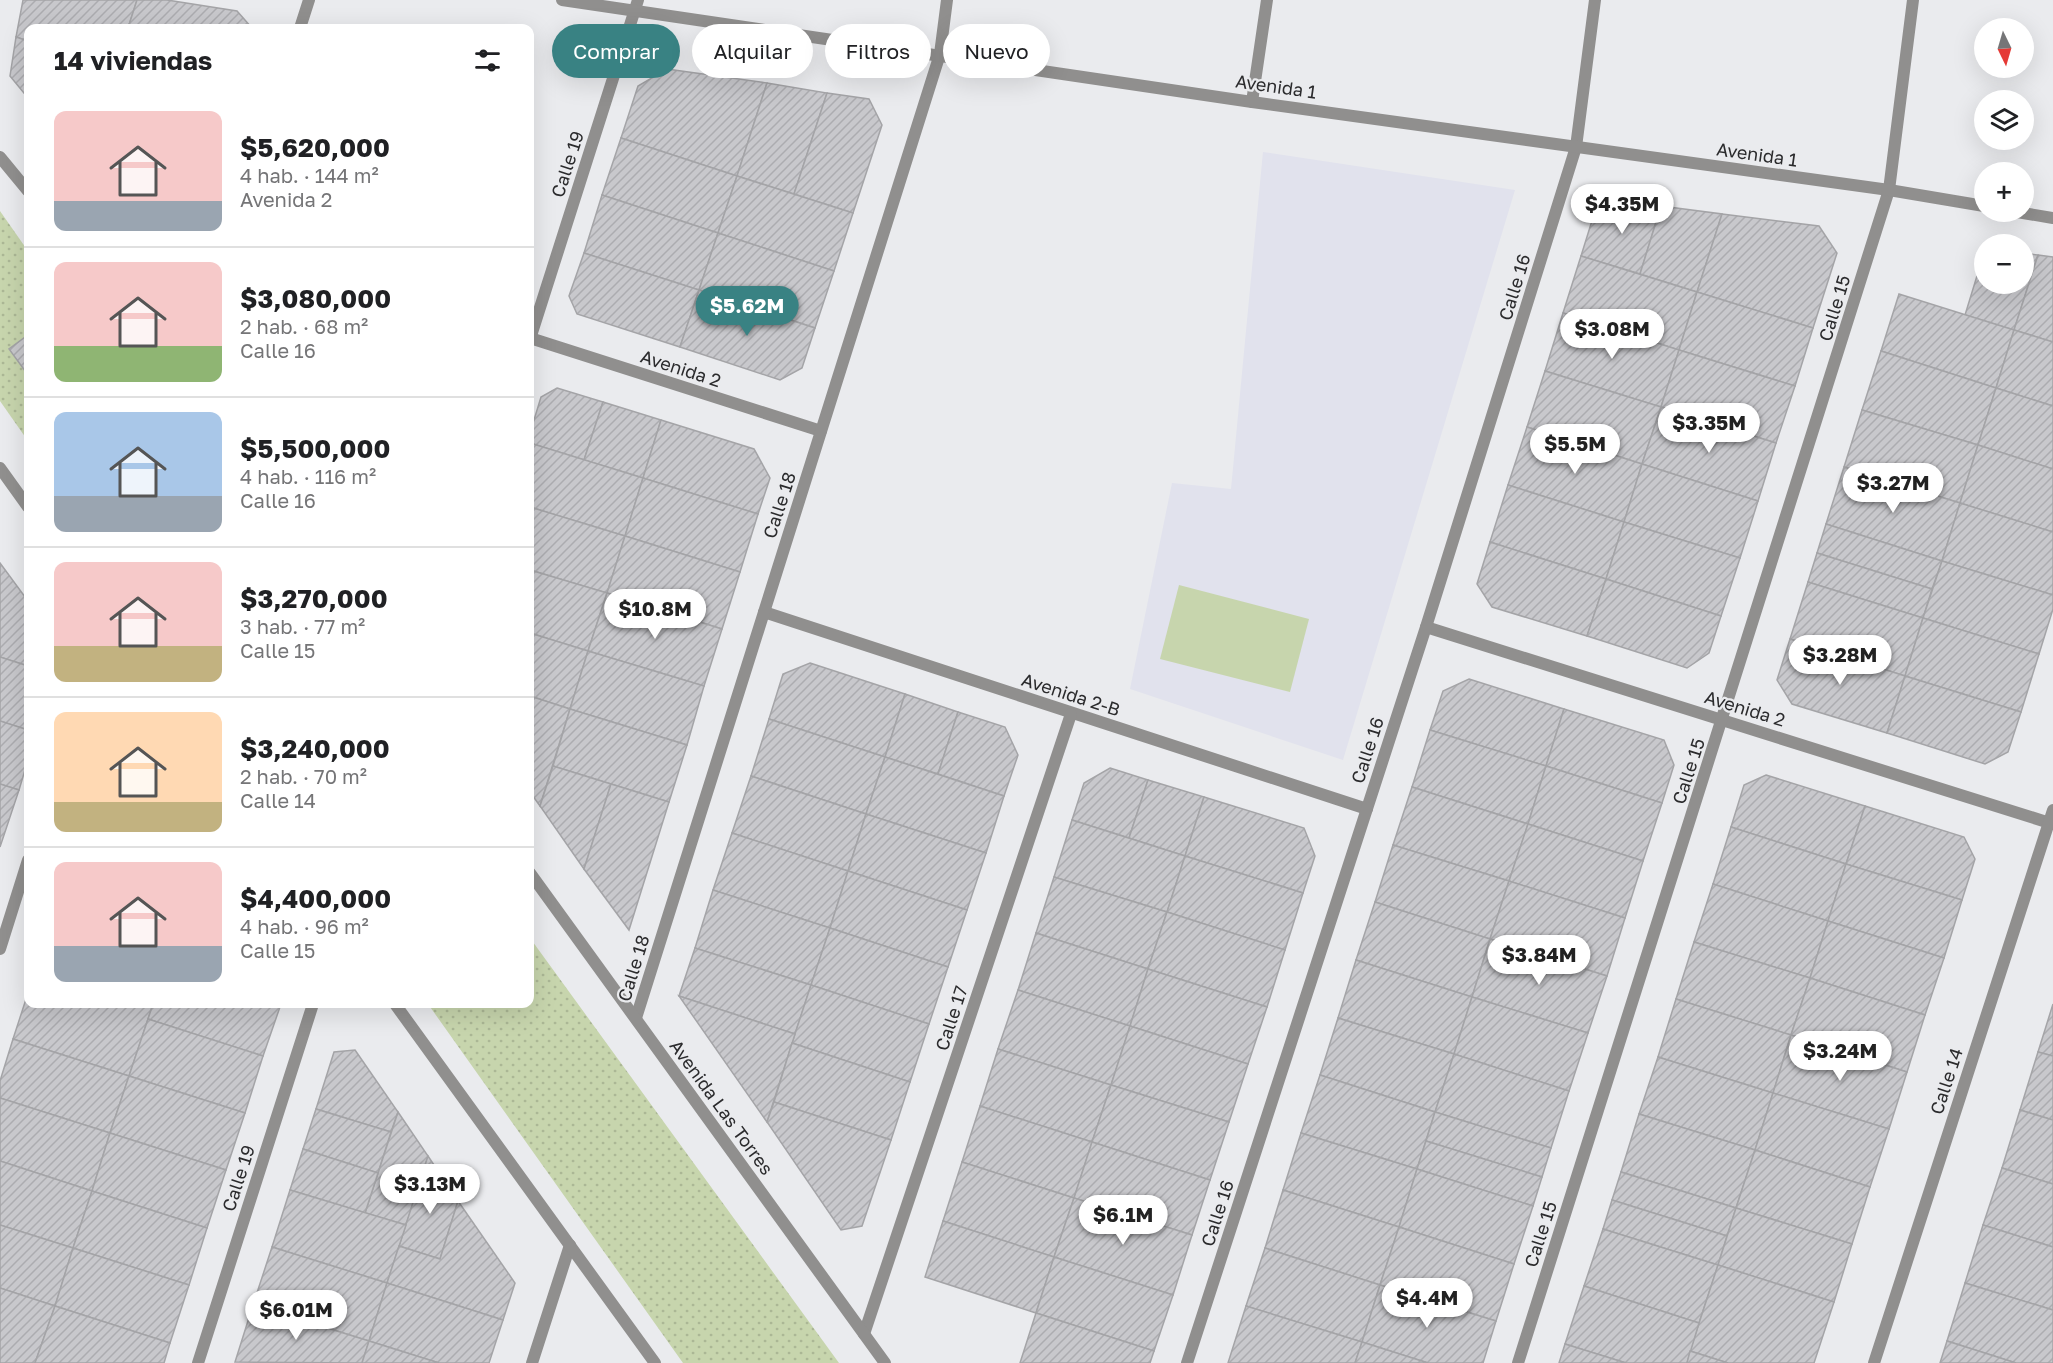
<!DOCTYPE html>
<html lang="es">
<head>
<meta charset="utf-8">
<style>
  body { margin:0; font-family:"Golos Text",sans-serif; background:#f2f2f2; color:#202124; height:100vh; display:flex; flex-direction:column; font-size:22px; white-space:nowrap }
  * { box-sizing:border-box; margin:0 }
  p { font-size:20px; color:#757577 }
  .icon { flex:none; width:33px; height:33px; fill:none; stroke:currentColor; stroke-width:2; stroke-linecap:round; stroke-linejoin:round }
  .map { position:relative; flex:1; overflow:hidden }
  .side { position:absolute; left:24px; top:24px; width:510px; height:984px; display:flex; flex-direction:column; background:#fff; border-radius:12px; box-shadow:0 6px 24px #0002 }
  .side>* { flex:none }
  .banner { position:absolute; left:552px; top:24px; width:570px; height:54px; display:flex; gap:12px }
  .needle { width:39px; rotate:175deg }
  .tools { position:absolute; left:1974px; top:18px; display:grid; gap:12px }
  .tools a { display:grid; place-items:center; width:60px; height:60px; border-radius:50%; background:#fff; box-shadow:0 6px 24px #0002; font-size:30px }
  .price { position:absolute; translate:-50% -51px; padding:0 14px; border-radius:21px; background:#fff; color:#222; font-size:20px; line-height:39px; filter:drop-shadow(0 2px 3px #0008) }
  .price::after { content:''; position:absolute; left:50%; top:36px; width:18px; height:14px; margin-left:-9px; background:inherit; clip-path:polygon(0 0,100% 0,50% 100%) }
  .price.current { background:#398283; color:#fff }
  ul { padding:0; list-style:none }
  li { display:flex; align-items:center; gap:18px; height:150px; padding:0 30px }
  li+li { border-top:2px solid #e0e0e0 }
  li span { display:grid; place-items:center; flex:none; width:168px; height:120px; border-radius:12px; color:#555 }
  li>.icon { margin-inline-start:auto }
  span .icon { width:72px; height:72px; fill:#fffc; stroke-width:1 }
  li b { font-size:26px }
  h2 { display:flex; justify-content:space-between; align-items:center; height:72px; padding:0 30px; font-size:26px }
  .pill { padding:0 21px; border-radius:27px; background:#fff; box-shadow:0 6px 24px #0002; font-size:21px; line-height:54px }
  .pill.current { background:#398283; color:#fff }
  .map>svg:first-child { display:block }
</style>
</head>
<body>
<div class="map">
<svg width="2053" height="1363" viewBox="0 0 2053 1363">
  <defs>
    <pattern id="park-dots" width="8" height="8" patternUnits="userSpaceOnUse" patternTransform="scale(1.5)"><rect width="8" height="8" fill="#c7d5ad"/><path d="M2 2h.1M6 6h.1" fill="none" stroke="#abb795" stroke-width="1.8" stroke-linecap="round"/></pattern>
    <pattern id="building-hatch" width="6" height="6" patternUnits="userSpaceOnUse" patternTransform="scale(1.5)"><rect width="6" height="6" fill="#c8c8cc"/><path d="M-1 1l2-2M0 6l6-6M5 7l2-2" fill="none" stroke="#acacb0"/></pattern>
  </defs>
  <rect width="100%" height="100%" fill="#eaebee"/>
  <path fill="#e1e2ed" d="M1263 152 1515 190 1343 760 1130 689 1172 483 1231 489Z"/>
  <path fill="#c7d5ad" d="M1179 585 1309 619 1290 692 1160 659Z"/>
  <g fill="url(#park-dots)">
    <path d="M0 211 28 251V441L0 401Z"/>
    <path d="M530 938 839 1363H683L428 1004H530Z"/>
  </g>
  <g fill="url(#building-hatch)" stroke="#a4a4a7" stroke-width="1.5">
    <path d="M23 0H137L128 28H28V41L16 37Z"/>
    <path d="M137 0H167L237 11 252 28H128Z"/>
    <path d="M16 37 28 41V98L10 76Z"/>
    <path d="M667 69 767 83 737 176 621 138 638 86Z"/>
    <path d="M767 83 827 93 794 194 737 176Z"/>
    <path d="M827 93 869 99 882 125 853 213 794 194Z"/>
    <path d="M621 138 737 176 718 233 602 195Z"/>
    <path d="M737 176 853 213 834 271 718 233Z"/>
    <path d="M602 195 718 233 699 290 584 253Z"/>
    <path d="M1617 200 1661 206 1640 274 1581 256 1595 211Z"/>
    <path d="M1661 206 1722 214 1697 292 1640 274Z"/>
    <path d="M1722 214 1819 226 1837 253 1813 328 1697 292Z"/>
    <path d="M718 233 834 271 815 328 699 290Z"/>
    <path d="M584 253 699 290 680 347 577 314 569 296Z"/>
    <path d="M1984 253V284H2024V253L2038 255 2014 330 1965 315Z"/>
    <path d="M2038 255 2053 257V342L2014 330Z"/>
    <path d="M1581 256 1697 292 1679 350 1563 313Z"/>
    <path d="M699 290 815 328 802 368 780 380 680 347Z"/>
    <path d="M1697 292 1813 328 1795 386 1679 350Z"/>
    <path d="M1899 294 2014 330 1996 388 1881 351Z"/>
    <path d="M1563 313 1679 350 1661 407 1545 371Z"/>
    <path d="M2014 330 2053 342V406L1996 388Z"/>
    <path d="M28 335V375L9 349Z"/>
    <path d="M1679 350 1795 386 1776 443 1661 407Z"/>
    <path d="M1881 351 1996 388 1978 445 1862 410Z"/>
    <path d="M1545 371 1661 407 1642 464 1527 427Z"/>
    <path d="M557 388 603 402 584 460 530 443V433L541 397Z"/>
    <path d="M1996 388 2053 406V469L1978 445Z"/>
    <path d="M603 402 661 420 643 478 584 460Z"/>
    <path d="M1661 407 1776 443 1758 501 1642 464Z"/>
    <path d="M1862 410 1978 445 1960 503 1844 467Z"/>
    <path d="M661 420 754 449 770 478 758 514 643 478Z"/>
    <path d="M1527 427 1642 464 1624 522 1508 485Z"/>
    <path d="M530 443 643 478 625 536 530 507Z"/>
    <path d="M1978 445 2053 469V532L1960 503Z"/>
    <path d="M1642 464 1758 501 1740 558 1624 522Z"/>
    <path d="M1844 467 1960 503 1942 561 1826 524Z"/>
    <path d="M643 478 758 514 740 572 625 536Z"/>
    <path d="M1508 485 1624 522 1606 579 1490 542Z"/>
    <path d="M1960 503 2053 532V595L1942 561Z"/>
    <path d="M530 507 625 536 607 593 530 570Z"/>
    <path d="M1624 522 1740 558 1721 616 1606 579Z"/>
    <path d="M1826 524 1942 561 1932 589 1817 553Z"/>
    <path d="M625 536 740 572 722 629 607 593Z"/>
    <path d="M1490 542 1606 579 1587 636 1492 607 1477 584Z"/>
    <path d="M1817 553 1932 589 1923 618 1808 582Z"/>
    <path d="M1942 561 2053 595V609L2039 654 1923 618Z"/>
    <path d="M0 563 28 601V666L0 657Z"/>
    <path d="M530 570 607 593 588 651 530 633Z"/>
    <path d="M1606 579 1721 616 1709 653 1687 668 1587 636Z"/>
    <path d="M1808 582 1923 618 1905 676 1790 639Z"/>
    <path d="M607 593 722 629 704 686 588 651Z"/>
    <path d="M1923 618 2039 654 2021 712 1905 676Z"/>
    <path d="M530 633 588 651 570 709 530 696Z"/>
    <path d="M1790 639 1905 676 1887 733 1792 704 1777 680Z"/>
    <path d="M588 651 704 686 687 745 570 709Z"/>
    <path d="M0 657 28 666V730L0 721Z"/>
    <path d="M810 663 905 694 885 757 769 719 783 674Z"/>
    <path d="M1905 676 2021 712 2008 752 1985 764 1887 733Z"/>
    <path d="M1469 679 1564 709 1546 766 1430 730 1443 691Z"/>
    <path d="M905 694 958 712 938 774 885 757Z"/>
    <path d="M530 696 570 709 540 806 530 792Z"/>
    <path d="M570 709 687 745 669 802 553 766Z"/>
    <path d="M1564 709 1664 740 1674 765 1662 803 1546 766Z"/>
    <path d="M958 712 1005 727 1018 755 1004 796 938 774Z"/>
    <path d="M769 719 885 757 866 814 751 776Z"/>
    <path d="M0 721 28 730V760L19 790 0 784Z"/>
    <path d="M1430 730 1546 766 1528 824 1412 787Z"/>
    <path d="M885 757 1004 796 986 853 866 814Z"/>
    <path d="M553 766 611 784 584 869 540 806Z"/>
    <path d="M1546 766 1662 803 1643 861 1528 824Z"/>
    <path d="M1110 768 1148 780 1129 838 1072 820 1084 783Z"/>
    <path d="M1766 775 1865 806 1846 864 1731 827 1744 785Z"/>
    <path d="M751 776 866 814 848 871 732 833Z"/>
    <path d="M1148 780 1204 797 1185 856 1129 838Z"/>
    <path d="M0 784 19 790 0 847Z"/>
    <path d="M611 784 669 802 629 930 584 869Z"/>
    <path d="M1412 787 1528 824 1509 881 1393 845Z"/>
    <path d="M1204 797 1304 828 1315 856 1303 893 1185 856Z"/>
    <path d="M1865 806 1964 837 1975 859 1962 900 1846 864Z"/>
    <path d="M866 814 986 853 967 910 848 871Z"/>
    <path d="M1072 820 1185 856 1167 912 1054 877Z"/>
    <path d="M1528 824 1643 861 1625 918 1509 881Z"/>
    <path d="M1731 827 1846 864 1828 921 1713 884Z"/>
    <path d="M732 833 848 871 830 928 713 890Z"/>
    <path d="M1393 845 1509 881 1490 939 1375 902Z"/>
    <path d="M1185 856 1303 893 1285 950 1167 912Z"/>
    <path d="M1846 864 1962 900 1944 958 1828 921Z"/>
    <path d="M848 871 967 910 948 967 830 928Z"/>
    <path d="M1054 877 1167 912 1148 969 1036 933Z"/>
    <path d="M1509 881 1625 918 1607 976 1490 939Z"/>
    <path d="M1713 884 1828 921 1810 978 1694 942Z"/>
    <path d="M713 890 830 928 811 985 695 948Z"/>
    <path d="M1375 902 1490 939 1472 997 1356 960Z"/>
    <path d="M1167 912 1285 950 1267 1007 1148 969Z"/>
    <path d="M1828 921 1944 958 1925 1015 1810 978Z"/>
    <path d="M830 928 948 967 929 1024 811 985Z"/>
    <path d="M1036 933 1148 969 1130 1026 1018 990Z"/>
    <path d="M1490 939 1607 976 1588 1033 1472 997Z"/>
    <path d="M1694 942 1810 978 1791 1035 1676 999Z"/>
    <path d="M695 948 811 985 795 1034 679 996Z"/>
    <path d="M1356 960 1472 997 1454 1054 1338 1018Z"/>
    <path d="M1148 969 1267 1007 1248 1064 1130 1026Z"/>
    <path d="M1810 978 1925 1015 1907 1072 1791 1035Z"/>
    <path d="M811 985 929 1024 910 1082 792 1043Z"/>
    <path d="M1018 990 1130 1026 1111 1085 998 1049Z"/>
    <path d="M28 993V1004H153L129 1076 13 1039Z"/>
    <path d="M679 996 795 1034 767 1122Z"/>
    <path d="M1472 997 1588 1033 1569 1091 1454 1054Z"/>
    <path d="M1676 999 1791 1035 1773 1093 1658 1057Z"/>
    <path d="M153 1004H281L263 1056 148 1019Z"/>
    <path d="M2053 1004V1056L2038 1052Z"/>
    <path d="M1338 1018 1454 1054 1435 1112 1320 1075Z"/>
    <path d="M148 1019 263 1056 245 1113 129 1076Z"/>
    <path d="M1130 1026 1248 1064 1229 1122 1111 1085Z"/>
    <path d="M1791 1035 1907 1072 1889 1129 1773 1093Z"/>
    <path d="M13 1039 129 1076 110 1133 0 1098V1081Z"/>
    <path d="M792 1043 910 1082 891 1140 774 1102Z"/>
    <path d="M998 1049 1111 1085 1092 1142 980 1106Z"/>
    <path d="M355 1050 398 1112 391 1132 316 1109 334 1052Z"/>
    <path d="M2038 1052 2053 1056V1120L2020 1110Z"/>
    <path d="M1454 1054 1569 1091 1551 1148 1435 1112Z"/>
    <path d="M1658 1057 1773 1093 1755 1150 1639 1114Z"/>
    <path d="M1320 1075 1435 1112 1417 1169 1301 1133Z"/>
    <path d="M129 1076 245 1113 226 1170 110 1133Z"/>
    <path d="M1111 1085 1229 1122 1210 1180 1092 1142Z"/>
    <path d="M1773 1093 1889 1129 1870 1187 1755 1150Z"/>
    <path d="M0 1098 110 1133 92 1191 0 1161Z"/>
    <path d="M774 1102 891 1140 862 1226 841 1230 767 1122Z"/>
    <path d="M980 1106 1092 1142 1074 1198 962 1162Z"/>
    <path d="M316 1109 391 1132 378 1173 303 1149Z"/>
    <path d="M2020 1110 2053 1120V1184L2002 1168Z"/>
    <path d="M398 1112 428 1156 406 1225 365 1213Z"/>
    <path d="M1435 1112 1551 1148 1542 1177 1426 1141Z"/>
    <path d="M1639 1114 1755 1150 1736 1208 1621 1172Z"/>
    <path d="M110 1133 226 1170 207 1228 92 1191Z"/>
    <path d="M1301 1133 1417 1169 1399 1227 1283 1190Z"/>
    <path d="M1426 1141 1542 1177 1533 1206 1417 1169Z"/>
    <path d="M1092 1142 1210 1180 1192 1235 1074 1198Z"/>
    <path d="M303 1149 378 1173 365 1213 290 1190Z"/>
    <path d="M1755 1150 1870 1187 1852 1244 1736 1208Z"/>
    <path d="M428 1156 458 1201 440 1259 399 1246Z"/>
    <path d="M0 1161 92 1191 73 1248 0 1225Z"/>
    <path d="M962 1162 1074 1198 1054 1257 943 1221Z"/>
    <path d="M2002 1168 2053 1184V1247L1983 1225Z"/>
    <path d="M1417 1169 1533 1206 1514 1264 1399 1227Z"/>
    <path d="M1621 1172 1736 1208 1727 1236 1612 1200Z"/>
    <path d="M290 1190 406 1225 387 1283 272 1247Z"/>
    <path d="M1283 1190 1399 1227 1380 1285 1265 1248Z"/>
    <path d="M92 1191 207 1228 189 1285 73 1248Z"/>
    <path d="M1074 1198 1192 1235 1173 1295 1054 1257Z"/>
    <path d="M1612 1200 1727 1236 1718 1265 1603 1229Z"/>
    <path d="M458 1201 515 1283 503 1320 387 1283 399 1246 440 1259Z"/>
    <path d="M1736 1208 1852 1244 1834 1302 1718 1265Z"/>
    <path d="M943 1221 1054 1257 1036 1313 925 1277Z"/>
    <path d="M0 1225 73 1248 55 1306 0 1288Z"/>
    <path d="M1983 1225 2053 1247V1310L1965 1283Z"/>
    <path d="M1399 1227 1514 1264 1496 1321 1380 1285Z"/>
    <path d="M1603 1229 1718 1265 1699 1323 1584 1286Z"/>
    <path d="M272 1247 387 1283 369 1341 253 1305Z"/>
    <path d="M73 1248 189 1285 170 1343 55 1306Z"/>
    <path d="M1265 1248 1380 1285 1362 1342 1246 1306Z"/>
    <path d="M1054 1257 1173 1295 1154 1351 1036 1313Z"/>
    <path d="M1718 1265 1834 1302 1814 1363H1728L1690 1351Z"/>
    <path d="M387 1283 503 1320 489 1363H439L369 1341Z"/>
    <path d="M1965 1283 2053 1310V1363H2016L1947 1341Z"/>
    <path d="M1380 1285 1496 1321 1483 1363H1428L1362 1342Z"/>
    <path d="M1584 1286 1699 1323 1687 1363H1626L1565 1344Z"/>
    <path d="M0 1288 55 1306 35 1363H0Z"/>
    <path d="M253 1305 369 1341 362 1363 235 1362Z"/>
    <path d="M55 1306 170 1343 164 1363H35Z"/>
    <path d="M1246 1306 1362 1342 1355 1363H1228Z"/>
    <path d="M1036 1313 1154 1351 1150 1363H1020Z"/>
    <path d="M369 1341 439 1363H362Z"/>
    <path d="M1947 1341 2016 1363H1940Z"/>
    <path d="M1362 1342 1428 1363H1355Z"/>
    <path d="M1565 1344 1626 1363H1559Z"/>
    <path d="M1690 1351 1728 1363H1687Z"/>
  </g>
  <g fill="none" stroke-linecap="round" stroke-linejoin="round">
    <g stroke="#908f8e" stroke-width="12">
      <path d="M300 28 309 0"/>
      <path d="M1252 102 1267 0"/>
      <path d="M530 338 821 431"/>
      <path d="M530 339 638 0"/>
      <path d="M764 612 1367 809"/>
      <path d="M1426 627 2053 824"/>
      <path d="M0 949 28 860"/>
      <path d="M636 1018 940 54 947 0"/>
      <path d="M864 1334 1071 714"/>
      <path d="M198 1363 313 1004"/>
      <path d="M532 1363 570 1245"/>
      <path d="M1187 1363 1426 627 1576 147 1595 0"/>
      <path d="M1518 1363 1889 190 1913 0"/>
    </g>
    <g stroke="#908f8e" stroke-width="12">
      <path d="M562 0 1252 102 1889 190 1984 206"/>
      <path d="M0 157 28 191"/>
      <path d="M2017 212 2053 218"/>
      <path d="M0 468 28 507"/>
      <path d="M530 873 885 1363"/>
      <path d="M395 1004 655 1363"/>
      <path d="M1874 1363 2053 810"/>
    </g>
  </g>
  <g text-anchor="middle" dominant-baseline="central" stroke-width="4.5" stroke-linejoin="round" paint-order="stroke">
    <g font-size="18" fill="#2b2b2d" stroke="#eaebee">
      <text transform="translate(1276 86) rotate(8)">Avenida 1</text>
      <text transform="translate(1757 154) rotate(8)">Avenida 1</text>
      <text transform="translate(567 164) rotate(-72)">Calle 19</text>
      <text transform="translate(1514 287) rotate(-73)">Calle 16</text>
      <text transform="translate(1834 308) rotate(-73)">Calle 15</text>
      <text transform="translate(681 368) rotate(18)">Avenida 2</text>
      <text transform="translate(779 505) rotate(-72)">Calle 18</text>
      <text transform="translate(1071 694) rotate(18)">Avenida 2-B</text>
      <text transform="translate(1745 708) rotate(17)">Avenida 2</text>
      <text transform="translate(1367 750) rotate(-72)">Calle 16</text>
      <text transform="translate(1688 771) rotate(-72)">Calle 15</text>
      <text transform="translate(633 968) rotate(-73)">Calle 18</text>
      <text transform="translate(951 1018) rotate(-72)">Calle 17</text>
      <text transform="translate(1946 1081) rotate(-72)">Calle 14</text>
      <text transform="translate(722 1107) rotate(54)">Avenida Las Torres</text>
      <text transform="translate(238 1178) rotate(-72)">Calle 19</text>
      <text transform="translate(1217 1213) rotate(-72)">Calle 16</text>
      <text transform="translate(1540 1234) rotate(-72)">Calle 15</text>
    </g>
  </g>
</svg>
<div class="tools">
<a><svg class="needle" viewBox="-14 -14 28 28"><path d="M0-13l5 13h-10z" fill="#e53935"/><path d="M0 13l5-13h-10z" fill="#757577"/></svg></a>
<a><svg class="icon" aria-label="layers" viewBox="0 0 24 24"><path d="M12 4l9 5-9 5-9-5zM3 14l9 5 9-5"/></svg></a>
<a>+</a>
<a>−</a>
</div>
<b class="price" style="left:1622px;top:235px">$4.35M</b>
<b class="price current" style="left:747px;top:337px">$5.62M</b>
<b class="price" style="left:1612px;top:360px">$3.08M</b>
<b class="price" style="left:1709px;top:454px">$3.35M</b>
<b class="price" style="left:1575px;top:475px">$5.5M</b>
<b class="price" style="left:1893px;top:514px">$3.27M</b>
<b class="price" style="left:655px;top:640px">$10.8M</b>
<b class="price" style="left:1840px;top:686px">$3.28M</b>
<b class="price" style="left:1539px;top:986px">$3.84M</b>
<b class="price" style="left:1840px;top:1082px">$3.24M</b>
<b class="price" style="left:430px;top:1215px">$3.13M</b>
<b class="price" style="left:1123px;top:1246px">$6.1M</b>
<b class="price" style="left:1427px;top:1329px">$4.4M</b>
<b class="price" style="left:296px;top:1341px">$6.01M</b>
<div class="banner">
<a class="pill current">Comprar</a>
<a class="pill">Alquilar</a>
<a class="pill">Filtros</a>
<a class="pill">Nuevo</a>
</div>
<section class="side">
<h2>14 viviendas<svg class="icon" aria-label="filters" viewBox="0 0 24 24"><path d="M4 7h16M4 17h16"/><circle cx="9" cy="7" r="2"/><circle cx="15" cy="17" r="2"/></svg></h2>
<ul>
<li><span style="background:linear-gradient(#f6c9c9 75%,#9aa5b1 0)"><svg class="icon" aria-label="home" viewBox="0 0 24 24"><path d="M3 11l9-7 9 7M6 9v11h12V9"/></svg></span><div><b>$5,620,000</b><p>4 hab. · 144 m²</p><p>Avenida 2</p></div></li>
<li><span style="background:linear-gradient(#f6c9c9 70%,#8fb573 0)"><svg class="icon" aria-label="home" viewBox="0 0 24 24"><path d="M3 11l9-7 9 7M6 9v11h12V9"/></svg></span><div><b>$3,080,000</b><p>2 hab. · 68 m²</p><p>Calle 16</p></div></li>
<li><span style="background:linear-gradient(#a9c7e8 70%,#9aa5b1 0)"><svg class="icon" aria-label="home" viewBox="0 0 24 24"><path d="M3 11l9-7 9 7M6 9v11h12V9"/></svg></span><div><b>$5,500,000</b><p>4 hab. · 116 m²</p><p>Calle 16</p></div></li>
<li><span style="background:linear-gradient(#f6c9c9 70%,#c2b280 0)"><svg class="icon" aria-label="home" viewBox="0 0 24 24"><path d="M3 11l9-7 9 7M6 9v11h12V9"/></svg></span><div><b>$3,270,000</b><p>3 hab. · 77 m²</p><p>Calle 15</p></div></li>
<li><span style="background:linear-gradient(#ffd9b3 75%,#c2b280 0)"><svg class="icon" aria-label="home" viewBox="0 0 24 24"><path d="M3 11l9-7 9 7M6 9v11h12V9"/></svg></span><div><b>$3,240,000</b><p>2 hab. · 70 m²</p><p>Calle 14</p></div></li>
<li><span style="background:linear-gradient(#f6c9c9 70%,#9aa5b1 0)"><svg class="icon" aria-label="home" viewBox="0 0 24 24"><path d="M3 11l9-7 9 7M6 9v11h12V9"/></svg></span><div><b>$4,400,000</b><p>4 hab. · 96 m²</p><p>Calle 15</p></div></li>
</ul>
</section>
</div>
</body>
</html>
